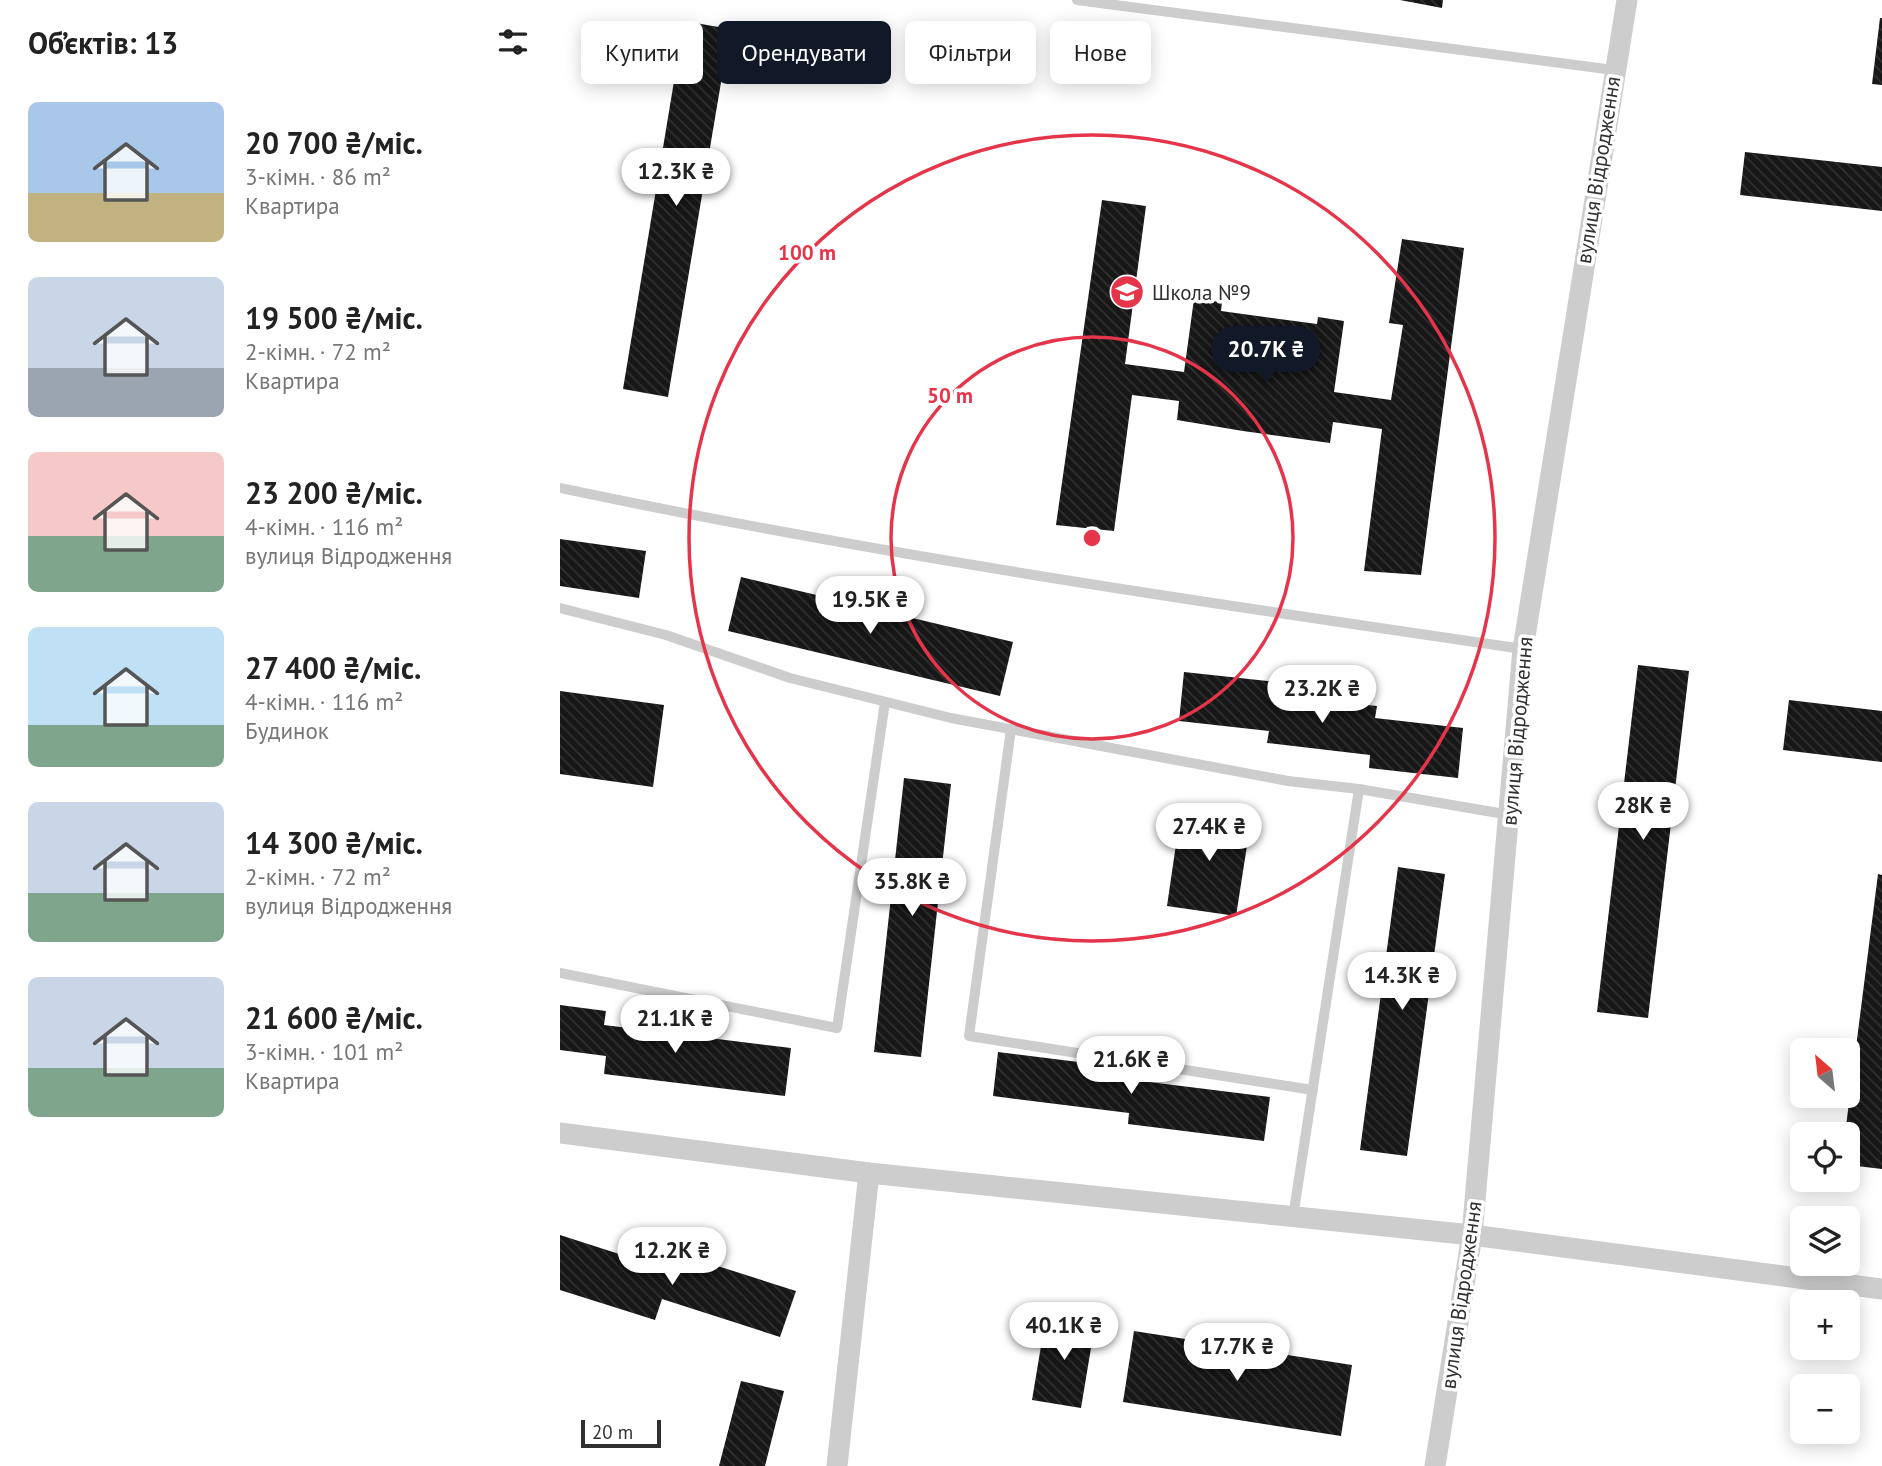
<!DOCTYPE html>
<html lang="uk">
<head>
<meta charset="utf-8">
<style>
  body { margin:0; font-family:"PT Sans",sans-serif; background:#f6f6f6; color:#222; height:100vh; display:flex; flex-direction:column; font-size:26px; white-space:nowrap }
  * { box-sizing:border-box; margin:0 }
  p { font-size:23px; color:#767676 }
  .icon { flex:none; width:38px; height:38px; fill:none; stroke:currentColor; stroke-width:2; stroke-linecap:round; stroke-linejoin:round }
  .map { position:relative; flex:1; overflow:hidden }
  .panel { display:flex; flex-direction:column; background:#fff; width:560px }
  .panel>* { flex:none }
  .banner { position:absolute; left:21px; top:21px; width:665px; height:63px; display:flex; gap:14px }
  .needle { width:46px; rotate:332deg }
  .buttons { position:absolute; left:1230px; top:1038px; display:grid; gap:14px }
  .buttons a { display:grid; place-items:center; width:70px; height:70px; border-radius:10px; background:#fff; box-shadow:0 4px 18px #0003; font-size:35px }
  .scale { position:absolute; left:21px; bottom:18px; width:80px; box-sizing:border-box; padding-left:7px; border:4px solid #303030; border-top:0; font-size:19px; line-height:24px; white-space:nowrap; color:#303030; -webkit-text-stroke:5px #fff; paint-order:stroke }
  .price { position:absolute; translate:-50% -60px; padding:0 16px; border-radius:24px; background:#fff; color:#222; font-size:23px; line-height:46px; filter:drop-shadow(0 2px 4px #0008) }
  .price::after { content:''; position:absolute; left:50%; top:42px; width:21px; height:16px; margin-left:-10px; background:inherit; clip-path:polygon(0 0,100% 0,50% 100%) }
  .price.active { background:#111827; color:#fff }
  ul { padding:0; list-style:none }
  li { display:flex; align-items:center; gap:21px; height:175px; padding:0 28px }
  li span { display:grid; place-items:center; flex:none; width:196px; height:140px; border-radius:10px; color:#555 }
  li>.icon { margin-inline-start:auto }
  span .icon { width:84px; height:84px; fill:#fffc; stroke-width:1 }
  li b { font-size:30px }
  h2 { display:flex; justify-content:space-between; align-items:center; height:84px; padding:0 28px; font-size:30px }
  .pill { padding:0 24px; border-radius:10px; background:#fff; box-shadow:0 4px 18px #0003; font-size:24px; line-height:63px }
  .pill.active { background:#111827; color:#fff }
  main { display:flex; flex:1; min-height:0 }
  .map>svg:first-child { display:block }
</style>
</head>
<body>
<main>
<section class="panel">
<h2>Об’єктів: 13<svg class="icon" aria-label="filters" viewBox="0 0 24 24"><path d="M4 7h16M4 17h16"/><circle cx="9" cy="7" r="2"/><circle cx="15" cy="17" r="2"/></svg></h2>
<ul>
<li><span style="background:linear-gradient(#a9c7e8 65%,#c2b280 0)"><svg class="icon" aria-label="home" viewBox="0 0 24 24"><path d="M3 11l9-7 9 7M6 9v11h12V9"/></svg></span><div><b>20 700 ₴/міс.</b><p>3-кімн. · 86 m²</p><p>Квартира</p></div></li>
<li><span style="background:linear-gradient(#c9d6e8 65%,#9aa5b1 0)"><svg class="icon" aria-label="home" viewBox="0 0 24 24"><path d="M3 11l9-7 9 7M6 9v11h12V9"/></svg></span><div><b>19 500 ₴/міс.</b><p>2-кімн. · 72 m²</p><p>Квартира</p></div></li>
<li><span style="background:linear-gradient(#f6c9c9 60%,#7fa58c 0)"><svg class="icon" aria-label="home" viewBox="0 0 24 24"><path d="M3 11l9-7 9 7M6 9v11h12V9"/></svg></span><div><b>23 200 ₴/міс.</b><p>4-кімн. · 116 m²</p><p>вулиця Відродження</p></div></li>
<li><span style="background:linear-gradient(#bfe0f5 70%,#7fa58c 0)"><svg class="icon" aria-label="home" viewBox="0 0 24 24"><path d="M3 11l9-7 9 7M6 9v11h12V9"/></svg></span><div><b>27 400 ₴/міс.</b><p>4-кімн. · 116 m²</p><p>Будинок</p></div></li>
<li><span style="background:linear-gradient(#c9d6e8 65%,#7fa58c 0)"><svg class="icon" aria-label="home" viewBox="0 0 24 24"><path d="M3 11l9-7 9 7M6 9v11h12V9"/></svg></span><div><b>14 300 ₴/міс.</b><p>2-кімн. · 72 m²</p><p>вулиця Відродження</p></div></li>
<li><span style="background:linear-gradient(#c9d6e8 65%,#7fa58c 0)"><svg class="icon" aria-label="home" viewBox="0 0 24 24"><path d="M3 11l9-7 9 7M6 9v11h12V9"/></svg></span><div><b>21 600 ₴/міс.</b><p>3-кімн. · 101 m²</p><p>Квартира</p></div></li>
</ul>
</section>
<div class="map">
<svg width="1322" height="1466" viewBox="0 0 1322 1466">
  <defs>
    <pattern id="building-back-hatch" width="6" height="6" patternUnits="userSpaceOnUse" patternTransform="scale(1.75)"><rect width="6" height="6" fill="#171717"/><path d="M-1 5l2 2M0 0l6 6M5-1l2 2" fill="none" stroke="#303030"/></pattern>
  </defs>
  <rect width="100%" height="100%" fill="#fff"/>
  <g fill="url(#building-back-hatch)">
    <path d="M840 0H883L882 8Z"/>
    <path d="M1320 18H1322V85L1312 84Z"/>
    <path d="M124 21 170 29 108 397 63 389Z"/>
    <path d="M1185 152 1322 167V211L1180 195Z"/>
    <path d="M542 200 586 206 565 364 624 372 634 299 662 302 661 311 757 324 758 317 784 321 774 392 831 400 843 325 829 323 842 239 904 248 861 575 804 571 822 429 773 422 770 443 683 431 617 420 619 401 572 395 554 531 496 525Z"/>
    <path d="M0 539 86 551 79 598 0 586Z"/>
    <path d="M181 577 453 642 440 696 168 631Z"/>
    <path d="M1078 665 1129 671 1088 1018 1037 1012Z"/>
    <path d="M624 672 716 682 715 695 817 706 815 718 903 728 898 778 809 768 810 755 707 743 709 731 619 721Z"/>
    <path d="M0 691 104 705 93 787 0 774Z"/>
    <path d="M1229 700 1322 711V762L1223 750Z"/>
    <path d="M344 778 391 784 361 1057 314 1052Z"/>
    <path d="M621 810 691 820 676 916 607 906Z"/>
    <path d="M838 867 885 874 847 1156 800 1150Z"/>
    <path d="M1318 874 1322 875V1169L1288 1165V1134H1285Z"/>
    <path d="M0 1005 46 1011 44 1025 231 1048 225 1096 44 1074 46 1056 0 1050Z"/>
    <path d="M438 1052 575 1069 573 1080 710 1097 704 1141 568 1124 569 1113 433 1096Z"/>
    <path d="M0 1235 112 1271 117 1253 236 1291 220 1337 102 1299 95 1320 0 1290Z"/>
    <path d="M486 1316 535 1324 521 1408 472 1400Z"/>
    <path d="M574 1331 792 1365 781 1436 563 1402Z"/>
    <path d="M181 1381 224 1391 205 1466H159Z"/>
  </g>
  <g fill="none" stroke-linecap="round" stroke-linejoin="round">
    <g stroke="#cdcdcd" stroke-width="10">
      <path d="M517 0 1054 70"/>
      <path d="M0 488C318 555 641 602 963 649"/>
      <path d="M0 608 106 635 230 678 391 718 728 781 799 789 950 815"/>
      <path d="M451 729 409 1036 753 1090"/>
      <path d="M0 973 277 1028 325 702"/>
      <path d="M733 1217 799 789"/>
    </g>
    <g stroke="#cdcdcd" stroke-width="21">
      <path d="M0 1133 309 1173 912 1235 1322 1289"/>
      <path d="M277 1466 309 1173"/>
      <path d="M875 1466 912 1235 963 649 1067 0"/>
    </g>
  </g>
  <g fill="none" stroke="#e5354a" stroke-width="3.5">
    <circle cx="532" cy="538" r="201"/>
    <circle cx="532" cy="538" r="403"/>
  </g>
  <defs>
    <g id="school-disc" transform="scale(1.75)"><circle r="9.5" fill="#e5354a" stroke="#fff"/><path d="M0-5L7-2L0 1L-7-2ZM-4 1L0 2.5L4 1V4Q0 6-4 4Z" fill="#fff"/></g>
  </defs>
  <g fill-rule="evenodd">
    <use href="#school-disc" x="567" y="292"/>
  </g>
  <g text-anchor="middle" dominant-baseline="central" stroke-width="7" stroke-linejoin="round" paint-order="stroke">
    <g font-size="21" fill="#303030" stroke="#fff">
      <text transform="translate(1038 170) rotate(-81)">вулиця Відродження</text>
      <text transform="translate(957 731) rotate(-85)">вулиця Відродження</text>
      <text transform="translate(901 1295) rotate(-82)">вулиця Відродження</text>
    </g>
    <g font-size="21" fill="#303030" stroke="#fff" text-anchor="start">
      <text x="592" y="292">Школа №9</text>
    </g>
  </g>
  <circle cx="532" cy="538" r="10" fill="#e5354a" stroke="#fff" stroke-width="3.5"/>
  <g font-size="21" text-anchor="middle" font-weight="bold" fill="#e5354a" stroke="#fff" stroke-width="7" stroke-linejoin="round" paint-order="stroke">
    <text x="247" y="260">100 m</text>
    <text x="390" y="403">50 m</text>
  </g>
</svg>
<div class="buttons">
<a><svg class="needle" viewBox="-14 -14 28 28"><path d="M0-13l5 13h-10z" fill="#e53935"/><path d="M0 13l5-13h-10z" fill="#767676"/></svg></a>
<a><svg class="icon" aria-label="locate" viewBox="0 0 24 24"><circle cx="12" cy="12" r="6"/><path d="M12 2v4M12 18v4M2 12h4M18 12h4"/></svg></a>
<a><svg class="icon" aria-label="layers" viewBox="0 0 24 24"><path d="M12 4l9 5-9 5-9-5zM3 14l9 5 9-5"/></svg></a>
<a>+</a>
<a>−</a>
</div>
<div class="scale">20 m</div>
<b class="price" style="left:116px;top:208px">12.3K ₴</b>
<b class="price active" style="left:706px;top:386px">20.7K ₴</b>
<b class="price" style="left:310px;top:636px">19.5K ₴</b>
<b class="price" style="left:762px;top:725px">23.2K ₴</b>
<b class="price" style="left:1083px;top:842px">28K ₴</b>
<b class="price" style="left:649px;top:863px">27.4K ₴</b>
<b class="price" style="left:352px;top:918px">35.8K ₴</b>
<b class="price" style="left:842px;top:1012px">14.3K ₴</b>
<b class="price" style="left:115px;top:1055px">21.1K ₴</b>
<b class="price" style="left:571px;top:1096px">21.6K ₴</b>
<b class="price" style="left:112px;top:1287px">12.2K ₴</b>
<b class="price" style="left:504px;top:1362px">40.1K ₴</b>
<b class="price" style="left:677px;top:1383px">17.7K ₴</b>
<div class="banner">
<a class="pill">Купити</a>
<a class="pill active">Орендувати</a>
<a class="pill">Фільтри</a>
<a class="pill">Нове</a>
</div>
</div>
</main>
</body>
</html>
